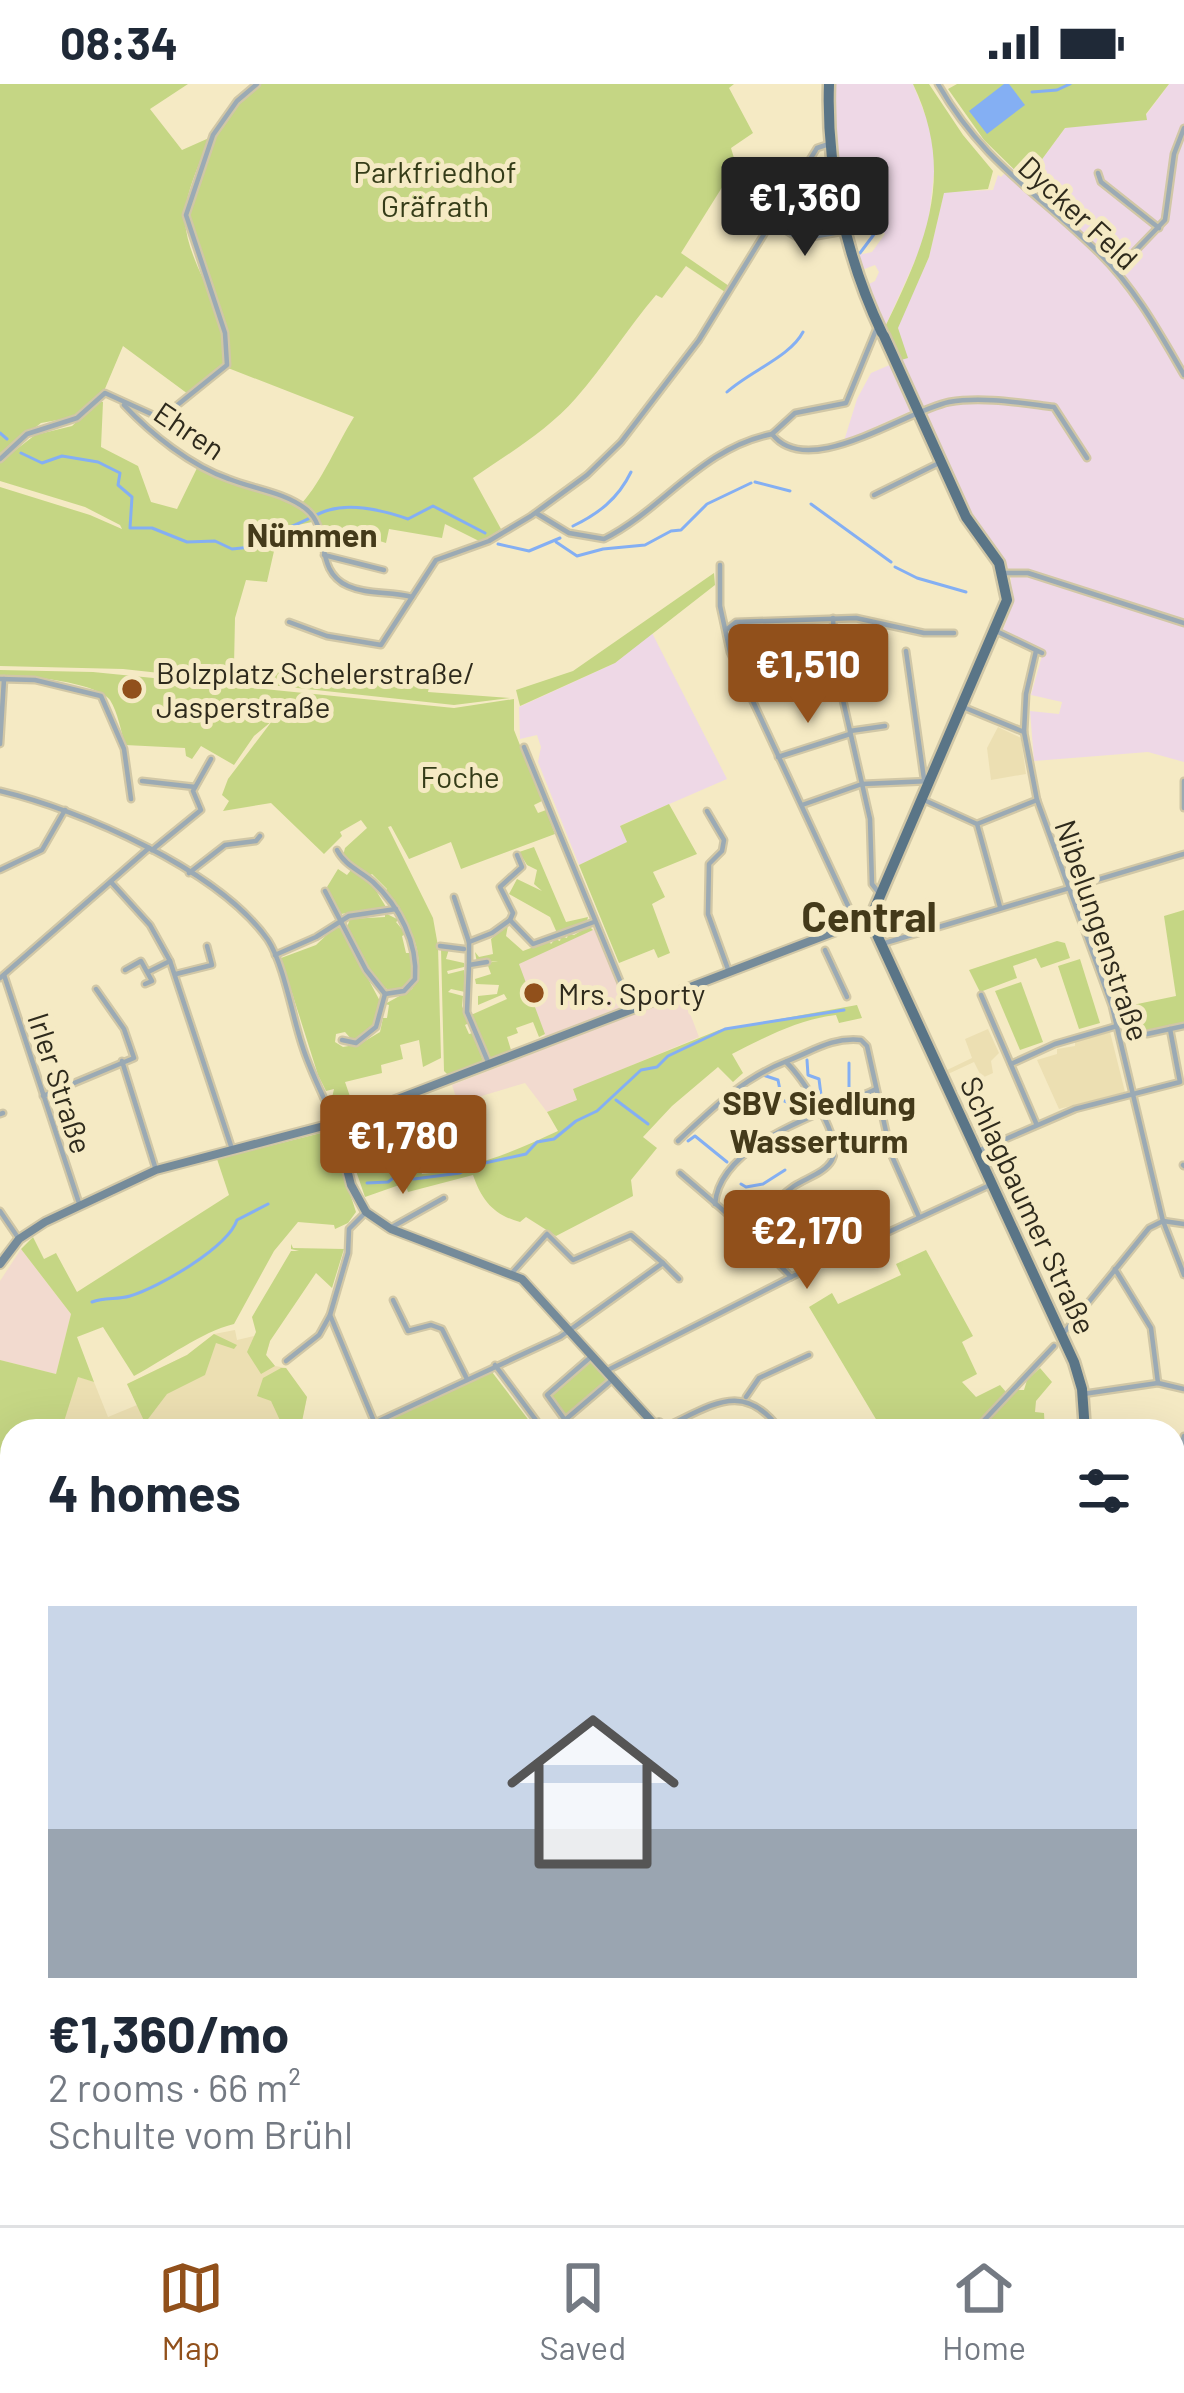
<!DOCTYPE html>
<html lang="en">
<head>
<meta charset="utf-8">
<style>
  body { margin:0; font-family:Barlow,sans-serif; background:#f2f2f3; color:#1f2937; height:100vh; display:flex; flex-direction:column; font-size:45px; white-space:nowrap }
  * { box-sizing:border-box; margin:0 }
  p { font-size:39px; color:#747a83 }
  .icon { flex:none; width:66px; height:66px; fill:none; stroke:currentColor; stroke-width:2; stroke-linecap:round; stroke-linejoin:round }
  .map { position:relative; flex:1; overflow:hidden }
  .drawer { position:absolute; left:0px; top:1335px; width:1185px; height:807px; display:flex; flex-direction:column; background:#fff; border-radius:36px 36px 0 0; box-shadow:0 12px 48px #0002 }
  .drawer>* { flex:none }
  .price { position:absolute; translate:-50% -102px; padding:0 27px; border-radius:12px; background:#91501b; color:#fff; font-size:39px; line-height:78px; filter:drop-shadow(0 3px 6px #0008) }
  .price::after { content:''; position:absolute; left:50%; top:72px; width:36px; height:27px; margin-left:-18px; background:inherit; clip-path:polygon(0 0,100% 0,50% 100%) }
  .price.selected { background:#222; color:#fff }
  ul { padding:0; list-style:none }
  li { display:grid; align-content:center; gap:24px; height:636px; padding:0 48px }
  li+li { border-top:3px solid #e0e1e3 }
  li span { display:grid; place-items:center; height:372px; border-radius:0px; color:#555 }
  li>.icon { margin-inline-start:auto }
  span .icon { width:216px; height:216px; fill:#fffc; stroke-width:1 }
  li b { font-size:51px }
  h2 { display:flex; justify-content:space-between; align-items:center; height:144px; padding:0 48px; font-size:51px }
  .status { display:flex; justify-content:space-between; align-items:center; height:84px; padding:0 60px; background:#fff; direction:ltr }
  .status svg { height:33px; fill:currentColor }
  .dock { display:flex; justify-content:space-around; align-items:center; height:168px; border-top:3px solid #e0e1e3; background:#fff; font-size:33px; color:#747a83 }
  .dock a { display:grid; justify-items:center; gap:6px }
  .dock .selected { color:#91501b }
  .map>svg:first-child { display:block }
</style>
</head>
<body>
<div class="status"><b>08:34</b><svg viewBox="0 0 49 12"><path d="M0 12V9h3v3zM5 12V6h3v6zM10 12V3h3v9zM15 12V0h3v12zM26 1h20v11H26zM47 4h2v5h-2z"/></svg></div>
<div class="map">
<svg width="1184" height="2141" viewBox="0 0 1184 2141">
  <rect width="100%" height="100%" fill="#f5eac4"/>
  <g fill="#f2dacf">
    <path d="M595 845 623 912V922L546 954 516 878Z"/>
    <path d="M683 911 699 953 573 1006 578 1016 547 1028 525 999 458 1019 452 1001Z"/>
    <path d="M21 1165 71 1230 56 1290 0 1276V1197Z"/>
  </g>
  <g fill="#eed8e6">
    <path d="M835 0H913L932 48 936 72 927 150 885 243 867 201 875 197 879 188 875 181 862 186 858 171 872 168 885 150 869 135 853 144 834 50Z"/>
    <path d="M1169 0H1184V678L1148 668 1034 677 1030 627 1059 630 1062 618 1031 611 1043 568 1002 548 1010 527 1011 490 971 428 922 322 844 357 857 315 871 289 901 276 892 255 929 173 944 108 993 106 998 91 1001 93 1011 83 1026 97 1065 44 1146 31Z"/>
    <path d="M652 549 727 695 621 741 627 758 579 781 538 678 541 663 537 651 520 655 519 623 615 579Z"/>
  </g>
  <g fill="#ecdfb2">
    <path d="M998 643 1021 654 1026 690 991 696 987 664Z"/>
    <path d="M988 945 999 969 991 977 993 989 982 994 974 978 948 990 947 986 972 974 965 955Z"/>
    <path d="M1110 948 1125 1008 1059 1025 1037 976 1057 970V965L1075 962V958Z"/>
    <path d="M235 1246 237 1256 254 1252 270 1257 266 1271 275 1282 286 1284 307 1313 302 1337 281 1347H54L71 1290 94 1298 108 1333 137 1321 127 1300 187 1271 214 1250Z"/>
  </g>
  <g fill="#c5d684">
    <path d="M0 0H188L150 25 182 66 209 54C201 78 184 110 185 136 187 184 234 232 225 281L188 310 123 262 104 307 74 333 41 339 0 371Z"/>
    <path d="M260 0H734L729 4 753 49 731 64 736 81 681 169 729 202 725 208 686 182 662 214 656 211C628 244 604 282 576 314 547 347 508 370 473 394L501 445 481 458 445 440 442 454 389 445 386 459 345 446 328 464 315 432 302 419C322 397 337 360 354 333L228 284C241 240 185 172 188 130 189 112 200 92 206 75 216 46 233 17 260 0Z"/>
    <path d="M913 0H929L963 51 993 87 988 105 944 109 929 173 898 244 908 274 901 276 885 243C926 159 956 90 913 0Z"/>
    <path d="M957 0H1169L1146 30 1147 36 1065 44 1026 97 984 56 948 5Z"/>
    <path d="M99 317 103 318 101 363 138 382 151 418 177 425 198 382C232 403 285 404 311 434L312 438 279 445 267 498 246 496 235 534 234 582 329 589 356 587 361 594 432 588 428 608 510 614 454 621 123 585 0 582V403L90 431 122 445 120 441 85 423 0 397V378L35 351 72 342Z"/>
    <path d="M714 489 715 501 615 579 520 622 516 606 573 587Z"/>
    <path d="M0 586 93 588 454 624 514 615V646L542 717 534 721 538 729 546 726 555 750 461 785 451 758 409 775 391 742 388 743 433 834 438 862 441 974 423 983 419 956 400 961 403 975 381 981 382 989 345 998 354 1024 336 1028 331 1018 334 1005 326 1007 318 991 281 874 316 861 334 844H341L381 919C376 936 372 952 353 957L345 948 336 950 335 958 343 963 360 960 380 948 383 934H387L389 921 385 920 412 905C431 873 406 832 385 808L387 805 372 790 369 792 343 772 345 764 367 744 361 736 340 748 342 752 324 770 271 719 223 727 229 717 222 711 228 695 272 637 254 652 234 681 201 662 192 675 186 672 185 664 125 661C121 647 118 629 110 616 97 598 23 591 0 591Z"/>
    <path d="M669 720 697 770 653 788 665 813 652 820 670 869 658 874 654 865 619 879 579 781 627 758 620 742Z"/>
    <path d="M534 763 566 838 588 833 587 837 557 849 550 833 509 810 517 795 542 807 534 800 537 786 527 781 519 768Z"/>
    <path d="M338 785 347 791 351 786 372 800 386 823 341 830 327 803Z"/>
    <path d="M1184 826V940L1124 952 1118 924 1176 912 1164 832Z"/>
    <path d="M385 829 399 836 396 838 406 850 402 852 406 869H411V898L394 908 378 901 347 843 350 835 385 833Z"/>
    <path d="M508 841 506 852 523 867 549 857 551 860 555 855 560 857 561 852 567 854 568 850 574 851 589 842 593 846 519 880 545 950 539 953 533 938 516 944 518 949 507 953 511 966 490 974 471 931 507 915 504 910 478 921V912L497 910 499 901 476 900 475 895 491 890 487 879 498 877 477 879 475 868 479 873 493 870 491 855Z"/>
    <path d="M1057 857 1065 859 1070 874 1041 884 1036 874 1013 882 1017 894 980 908 969 886Z"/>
    <path d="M441 864 449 865 446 875 464 879V883L447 887 448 890 464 886 465 908 451 905 448 908 463 912 462 922 469 939 465 941 469 950 473 949 483 977 448 991 444 987Z"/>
    <path d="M1080 875 1100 939 1079 945 1058 882Z"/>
    <path d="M1021 898 1043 958 1020 966 995 907Z"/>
    <path d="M857 921 862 934 839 939 836 931C799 935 766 953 732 970L743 989 733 998 718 983 672 1022 643 1053 657 1064 631 1096 633 1112 556 1152 526 1133 520 1138C494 1131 482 1117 473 1091L408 1108 405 1099 365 1113 353 1078 418 1075 422 1090C472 1085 513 1068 558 1047L547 1028 577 1016 573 1005 719 946Z"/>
    <path d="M325 1048 331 1051 356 1128 348 1139 335 1145 334 1141 298 1138 274 1167 234 1240C201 1248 166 1275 134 1292L103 1243 77 1253 94 1298 78 1293 61 1347H12V1380L0 1374V1276L56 1290 71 1230 21 1165 33 1153 44 1175 56 1169 77 1208 229 1111 217 1075Z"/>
    <path d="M291 1160 293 1164 344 1165 332 1204 316 1189 270 1257 266 1271 275 1282 261 1290 247 1268 256 1248 252 1233 291 1167H299L291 1165Z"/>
    <path d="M926 1166 973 1252 962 1258 977 1290 962 1298 976 1313 1000 1301 1006 1308 970 1347H883L809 1223 832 1209 838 1220 901 1191 896 1180Z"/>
    <path d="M214 1250 237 1261 234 1265 216 1259 205 1291 167 1310 145 1339 127 1300 187 1271Z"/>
    <path d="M591 1274 610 1295 564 1332 550 1309Z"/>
    <path d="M281 1284H286L307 1313 300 1347H281L284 1345 271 1317 257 1312 263 1294Z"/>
    <path d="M1040 1284 1052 1298 1036 1317 1035 1328 1044 1329 1045 1347H977L1015 1306H1024L1027 1296Z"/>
    <path d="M492 1288 537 1347H384L385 1336Z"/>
    <path d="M0 1577 12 1585V1766L0 1776Z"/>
    <path d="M12 1826V2034L0 2039V1832Z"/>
  </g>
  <path fill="#84aff3" d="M1004 0H1009L1025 21 987 50 969 27Z"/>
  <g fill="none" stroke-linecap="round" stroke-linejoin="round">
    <g stroke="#84aff3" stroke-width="3">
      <path d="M1032 8 1057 6 1070 0"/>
      <path d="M860 169 875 149"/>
      <path d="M727 308C750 287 790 273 803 248"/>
      <path d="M0 349 7 355"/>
      <path d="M21 369 42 379 62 372 98 378 120 389 118 401 132 413 130 444H152L187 458 215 457 232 465 278 460 282 450"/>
      <path d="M755 398 790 407"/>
      <path d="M811 420 891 478"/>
      <path d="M573 442C598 430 618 415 631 388"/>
      <path d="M284 445C301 440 317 429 329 426 354 419 385 427 408 435L433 422 485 449"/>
      <path d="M556 458 577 472 603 465 645 461 671 447 681 446 707 420 751 399"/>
      <path d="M498 460 529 467 560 454"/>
      <path d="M895 483 917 494 966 508"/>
      <path d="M807 976 808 991 819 995 822 1019"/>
      <path d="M763 991 778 996 782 1016 792 1020 797 1032"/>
      <path d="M849 1004V979"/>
      <path d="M616 1016 648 1040"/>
      <path d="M688 1057 695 1052 727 1078"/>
      <path d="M367 1099 388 1098 396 1092 414 1095 460 1089 471 1082 526 1070 537 1058 554 1055 576 1037 597 1027 641 986 657 983 668 972 725 945 844 926"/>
      <path d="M741 1100 746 1103 763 1100 785 1086"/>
      <path d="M766 1143 786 1152"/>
      <path d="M92 1218C105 1213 117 1216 130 1212 160 1203 228 1163 237 1136L268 1120"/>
      <path d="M1029 1342V1347"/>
      <path d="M7 1800 12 1796"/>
    </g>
    <g stroke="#d1c7a6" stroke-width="9">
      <g id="street">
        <path d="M938 0C983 79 1037 108 1099 169 1135 204 1159 248 1184 291"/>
        <path d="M1098 89 1101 98 1159 144"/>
        <path d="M773 139 800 155 846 147"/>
        <path d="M1116 187 1165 136 1174 70 1184 44"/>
        <path d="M124 321C151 350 191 382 229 395 254 405 284 408 306 425 332 446 313 486 348 502 368 511 391 507 412 513"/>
        <path d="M772 350 795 329 846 319 876 246"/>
        <path d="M0 375 27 350 77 334 105 309 158 333 165 331 227 281 225 249 186 131 213 51 237 17 257 0"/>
        <path d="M874 411 939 379"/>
        <path d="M536 429 569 449 604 455C664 425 701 364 772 350 808 397 905 327 949 318 982 312 1021 319 1054 323L1087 374"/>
        <path d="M324 471 384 486"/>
        <path d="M720 481V522L730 568 856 839"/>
        <path d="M1006 489H1028L1184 539"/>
        <path d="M833 534 835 581 870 735 872 800 879 809"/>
        <path d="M289 538 327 552 381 561 436 476 489 457 531 432 587 391 621 358 699 256 817 64 829 60"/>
        <path d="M726 546 736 538 856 534 924 549H954"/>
        <path d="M996 547 1042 569"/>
        <path d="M906 567 924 695"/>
        <path d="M1036 567 1026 610 1024 648 1037 716 1112 922 1163 1137 1184 1191"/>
        <path d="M0 595 35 596 101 612 124 665 131 715"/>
        <path d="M963 623 1024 648"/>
        <path d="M850 647 885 642"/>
        <path d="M0 660 4 595"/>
        <path d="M524 663 632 926"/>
        <path d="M778 673 850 650"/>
        <path d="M142 697 195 703"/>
        <path d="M1184 697V724"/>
        <path d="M0 707C81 726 219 786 268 856 284 881 292 931 302 961 310 987 323 1011 334 1037"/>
        <path d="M924 716 977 740 1000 823"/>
        <path d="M802 721 862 700 930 697"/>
        <path d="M707 727 724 756 722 767 709 780 708 830 729 888"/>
        <path d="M977 740 1037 716"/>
        <path d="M152 766 201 726 193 707 211 675"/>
        <path d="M337 766C345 782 361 787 373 798 399 822 418 859 415 895L404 907 385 910"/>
        <path d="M517 771 522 783 500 803 513 829 510 836 533 860 594 838"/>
        <path d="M0 786 42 766 65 726"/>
        <path d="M189 789 225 761 256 757 260 752"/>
        <path d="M111 798 150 841 170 877 232 1065"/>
        <path d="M325 807 366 886 385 910"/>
        <path d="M454 813 469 858V881"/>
        <path d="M469 858 492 849 510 836"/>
        <path d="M885 859 1184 770"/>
        <path d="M440 862 464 865"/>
        <path d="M825 866 847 913"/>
        <path d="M275 871 316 853 349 832 396 825"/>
        <path d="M487 878 469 881 467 928 489 980"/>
        <path d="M125 886 141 877 152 897 145 900"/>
        <path d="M148 888 170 877"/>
        <path d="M176 890 212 881 207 862"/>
        <path d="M4 891 79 1119"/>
        <path d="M0 894 149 764"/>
        <path d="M981 911 1036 1039"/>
        <path d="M1147 950 1184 942"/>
        <path d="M342 956 356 959 376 943 385 910"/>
        <path d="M122 977 156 1086"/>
        <path d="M1011 980 1055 960 1117 942"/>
        <path d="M43 1012 134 974 124 945 96 905"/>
        <path d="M0 1030 3 1029"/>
        <path d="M678 1057C713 1024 743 994 787 977 813 967 832 953 861 956L867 962 891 1070 919 1133"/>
        <path d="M978 1067 1075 1025 1180 998 1170 945"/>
        <path d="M1183 1081 1184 1082"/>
        <path d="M680 1089 746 1146 791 1193"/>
        <path d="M715 1120C720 1057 829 1028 876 1005"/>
        <path d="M0 1127 19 1155"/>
        <path d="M366 1128 349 1145 348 1169 330 1231 378 1347"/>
        <path d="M1163 1137 1184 1140"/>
        <path d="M392 1143 444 1114"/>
        <path d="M746 1146C761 1131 776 1115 794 1102 806 1094 825 1089 832 1076 844 1054 802 993 786 978"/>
        <path d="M663 1179 679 1195"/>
        <path d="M1115 1185 1151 1244 1158 1299"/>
        <path d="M393 1216 408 1247 431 1241 442 1245 467 1295"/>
        <path d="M1062 1251 1149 1144 1163 1137"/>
        <path d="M593 1271 547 1311 565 1336 613 1295"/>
        <path d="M286 1277 319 1251 330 1231"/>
        <path d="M495 1281 544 1347"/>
        <path d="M606 1287 791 1193 990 1101"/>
        <path d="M1083 1310 1158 1299 1184 1305"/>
        <path d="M746 1313 759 1294 809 1271"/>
        <path d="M665 1343C713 1321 744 1295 781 1347"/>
        <path d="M357 1347 560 1253 663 1179 631 1151 573 1176 547 1150 512 1189"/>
        <path d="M861 1347 863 1346"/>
        <path d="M974 1347 1054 1262"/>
        <path d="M1173 1391 1184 1352"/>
        <path d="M12 1447 3 1493 12 1502"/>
        <path d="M1173 1553 1184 1543"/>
        <path d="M1173 1566 1184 1577"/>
        <path d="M1173 1592 1184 1582"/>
        <path d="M1173 1686 1184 1681"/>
        <path d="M0 1779 12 1771"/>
        <path d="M0 1828 12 1824"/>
        <path d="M1173 2010 1184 2003"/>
        <path d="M1173 2119 1184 2113"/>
        <path d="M253 2130 254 2141"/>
        <path d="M949 2130 963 2141"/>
        <path d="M1120 2130 1127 2141"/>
        <path d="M376 2141 377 2130"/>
        <path d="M506 2141 519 2130"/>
        <path d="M700 2141 705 2130"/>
        <path d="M853 2141 861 2130"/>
        <path d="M997 2141 1021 2130"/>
        <path d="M1134 2141 1153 2130"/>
      </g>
    </g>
    <g stroke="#d1c7a6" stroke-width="12">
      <g id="secondary">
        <path d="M335 1039 351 1101 366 1128 391 1145 522 1195 654 1340"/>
        <path d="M0 1180 19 1155 45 1138 156 1086 335 1039 860 838 874 826"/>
        <path d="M651 1347 659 1339 666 1347"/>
        <path d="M0 1393 12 1398"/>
        <path d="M0 2113 14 2141"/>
        <path d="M565 2130 575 2141"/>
        <path d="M95 2141 121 2130"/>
        <path d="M811 2141 815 2130"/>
      </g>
    </g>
    <g stroke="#d1c7a6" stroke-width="15">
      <g id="primary">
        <path d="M829 0C826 83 846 174 882 249"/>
        <path d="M884 252 966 433 999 479 1007 516 874 826 872 840 1074 1278 1082 1305 1085 1347"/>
        <path d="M1173 1775 1184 1768"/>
        <path d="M1173 1789 1184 1778"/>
        <path d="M1173 1860 1184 1880"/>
        <path d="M1173 1883 1184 1902"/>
      </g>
    </g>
    <g stroke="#d1c7a6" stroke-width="16">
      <g id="highway">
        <path d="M347 2141 349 2130"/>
        <path d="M359 2141 360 2130"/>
      </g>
    </g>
    <use href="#street" stroke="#9baab4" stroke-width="4.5"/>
    <use href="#secondary" stroke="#758b9a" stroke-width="8"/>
    <use href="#primary" stroke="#5a7587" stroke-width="10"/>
    <use href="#highway" stroke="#426277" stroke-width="12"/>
  </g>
  <g fill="#91501b" stroke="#f5eac4" stroke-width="4.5">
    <circle cx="132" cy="605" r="12"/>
    <circle cx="534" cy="909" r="12"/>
  </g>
  <g text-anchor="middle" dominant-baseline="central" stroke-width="10" stroke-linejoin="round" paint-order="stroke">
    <g font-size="30" fill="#353c18" stroke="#f5eac4">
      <text x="435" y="87">Parkfriedhof<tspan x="435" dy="34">Gräfrath</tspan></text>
      <text x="460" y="692">Foche</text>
    </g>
    <g font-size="30" fill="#2e2a1c" stroke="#f5eac4">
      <text transform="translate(1079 128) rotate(43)">Dycker Feld</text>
      <text transform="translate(190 346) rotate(34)">Ehren</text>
      <text transform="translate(1103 846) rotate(71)">Nibelungenstraße</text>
      <text transform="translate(61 999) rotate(72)">Irler Straße</text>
      <text transform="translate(1029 1121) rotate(65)">Schlagbaumer Straße</text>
    </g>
    <g font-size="30" fill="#2e2a1c" stroke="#f5eac4" text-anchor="start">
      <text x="156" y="588">Bolzplatz Schelerstraße/<tspan x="156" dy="34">Jasperstraße</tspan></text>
      <text x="558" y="909">Mrs. Sporty</text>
    </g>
    <g font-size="33" font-weight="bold" fill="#443a1a" stroke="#f5eac4">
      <text x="312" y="450">Nümmen</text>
      <text x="819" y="1018">SBV Siedlung<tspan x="819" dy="38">Wasserturm</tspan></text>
    </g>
    <g font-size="42" font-weight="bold" fill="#443a1a" stroke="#f5eac4">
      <text x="869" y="831">Central</text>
    </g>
  </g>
</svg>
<b class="price selected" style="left:805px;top:175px">€1,360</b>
<b class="price" style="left:808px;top:642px">€1,510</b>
<b class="price" style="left:403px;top:1113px">€1,780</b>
<b class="price" style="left:807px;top:1208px">€2,170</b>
<section class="drawer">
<h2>4 homes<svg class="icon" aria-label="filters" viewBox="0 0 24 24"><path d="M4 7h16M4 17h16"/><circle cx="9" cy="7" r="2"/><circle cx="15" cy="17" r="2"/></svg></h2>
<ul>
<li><span style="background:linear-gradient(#c9d6e8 60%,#9aa5b1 0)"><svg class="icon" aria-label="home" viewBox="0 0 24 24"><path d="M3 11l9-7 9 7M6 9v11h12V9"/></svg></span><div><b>€1,360/mo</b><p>2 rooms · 66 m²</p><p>Schulte vom Brühl</p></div></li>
</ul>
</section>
</div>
<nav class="dock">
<a class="selected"><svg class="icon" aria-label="map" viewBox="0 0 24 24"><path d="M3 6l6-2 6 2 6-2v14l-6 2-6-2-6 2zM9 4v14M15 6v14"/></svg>Map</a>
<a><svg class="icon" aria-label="saved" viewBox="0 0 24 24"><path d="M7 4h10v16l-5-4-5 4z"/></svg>Saved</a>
<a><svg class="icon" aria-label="home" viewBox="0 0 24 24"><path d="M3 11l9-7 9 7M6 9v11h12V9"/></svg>Home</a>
</nav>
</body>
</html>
